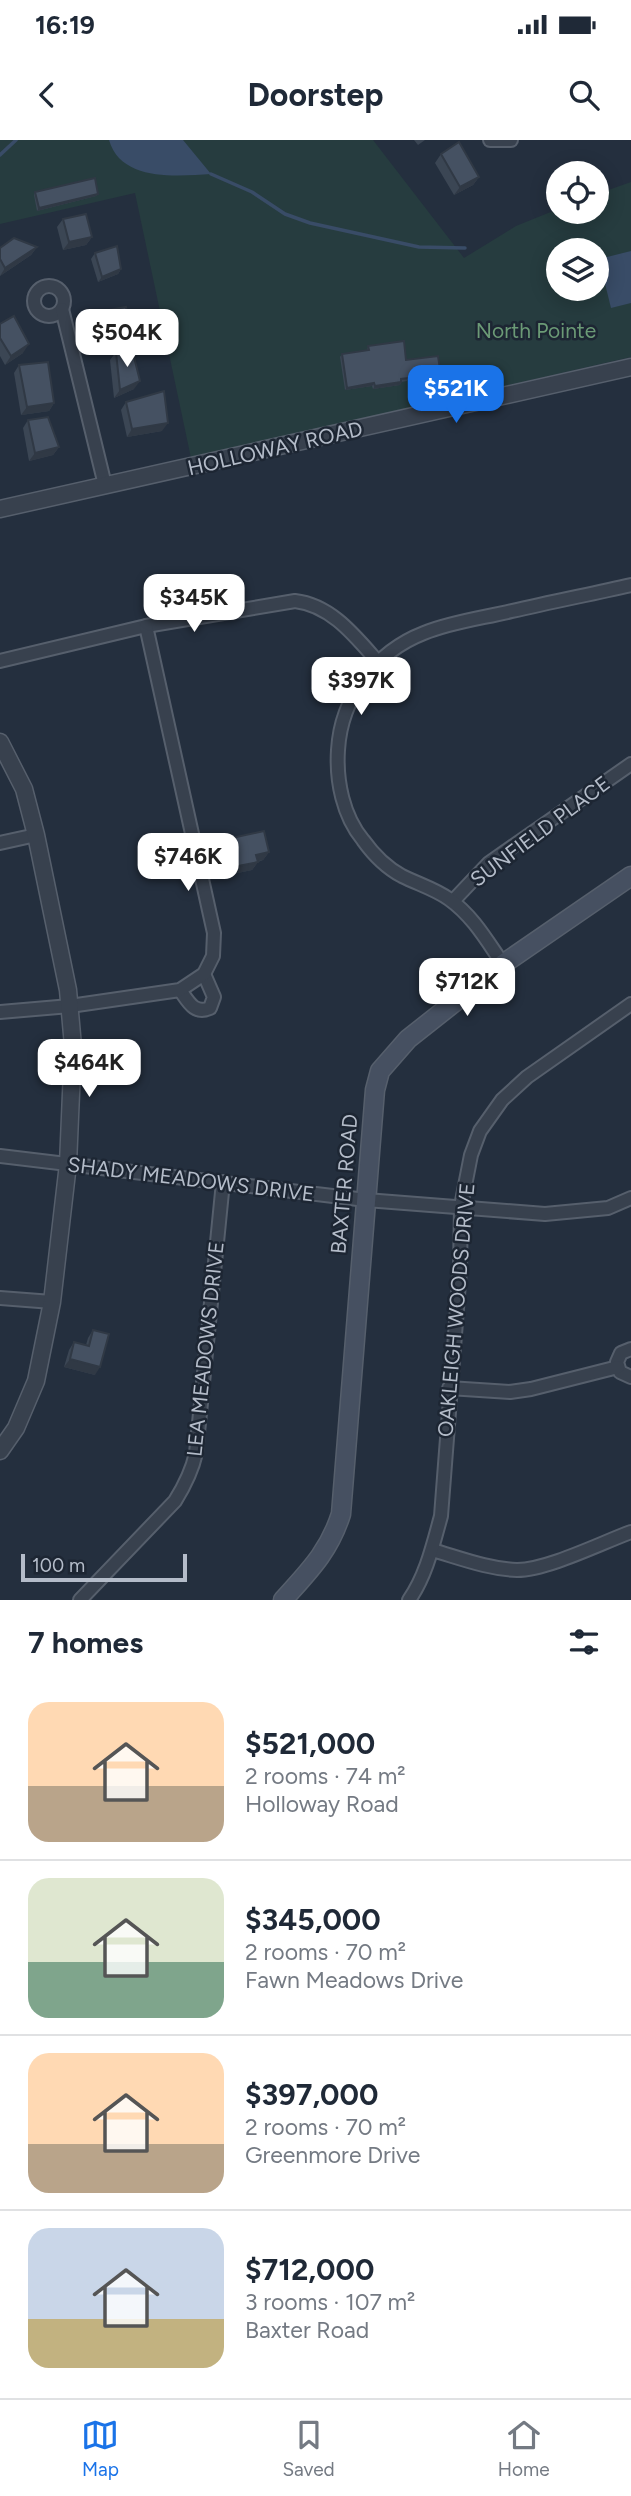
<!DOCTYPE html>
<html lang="en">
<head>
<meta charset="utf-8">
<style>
  body { margin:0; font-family:Figtree,sans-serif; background:#f2f2f3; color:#1f2937; height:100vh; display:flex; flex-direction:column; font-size:26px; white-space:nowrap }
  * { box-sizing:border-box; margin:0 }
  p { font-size:23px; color:#747a83 }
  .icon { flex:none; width:38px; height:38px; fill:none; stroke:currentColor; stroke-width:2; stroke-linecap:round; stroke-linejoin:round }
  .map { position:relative; height:1460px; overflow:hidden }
  .side { display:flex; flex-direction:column; background:#fff; flex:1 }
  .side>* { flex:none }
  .controls { position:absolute; left:546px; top:21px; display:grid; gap:14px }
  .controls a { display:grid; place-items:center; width:63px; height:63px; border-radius:50%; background:#fff; box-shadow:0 4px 18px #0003; font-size:35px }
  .scale { position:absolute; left:21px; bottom:18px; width:166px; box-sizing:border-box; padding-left:7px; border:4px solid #b4bcc9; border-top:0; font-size:19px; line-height:24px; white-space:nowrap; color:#b4bcc9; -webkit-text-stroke:5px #1d2633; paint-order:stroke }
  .price { position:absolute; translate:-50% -60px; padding:0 16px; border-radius:14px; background:#fff; color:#222; font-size:23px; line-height:46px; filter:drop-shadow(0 2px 4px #0008) }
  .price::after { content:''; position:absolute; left:50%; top:42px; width:21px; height:16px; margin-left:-10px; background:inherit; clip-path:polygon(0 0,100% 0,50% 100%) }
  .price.current { background:#1a73e8; color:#fff }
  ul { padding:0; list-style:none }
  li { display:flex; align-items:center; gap:21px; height:175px; padding:0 28px }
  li+li { border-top:2px solid #e0e1e3 }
  li span { display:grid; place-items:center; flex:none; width:196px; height:140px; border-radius:21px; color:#555 }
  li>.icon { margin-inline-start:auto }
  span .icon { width:84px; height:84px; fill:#fffc; stroke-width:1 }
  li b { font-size:30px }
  h2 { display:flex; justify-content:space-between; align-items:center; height:84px; padding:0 28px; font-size:30px }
  .status { display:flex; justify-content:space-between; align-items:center; height:49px; padding:0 35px; background:#fff; direction:ltr }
  .status svg { height:19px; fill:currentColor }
  header { display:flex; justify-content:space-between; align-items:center; height:91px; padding:0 28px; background:#fff; font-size:32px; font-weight:700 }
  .menu { display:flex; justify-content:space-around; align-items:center; height:98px; border-top:2px solid #e0e1e3; background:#fff; font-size:19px; color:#747a83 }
  .menu a { display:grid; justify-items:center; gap:4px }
  .menu .current { color:#1a73e8 }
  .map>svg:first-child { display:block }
</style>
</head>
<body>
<div class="status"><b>16:19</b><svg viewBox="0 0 49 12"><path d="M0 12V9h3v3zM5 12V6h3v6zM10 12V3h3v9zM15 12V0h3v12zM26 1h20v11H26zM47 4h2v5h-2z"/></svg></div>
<header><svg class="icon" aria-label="back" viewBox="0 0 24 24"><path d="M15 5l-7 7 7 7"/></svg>Doorstep<svg class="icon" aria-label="search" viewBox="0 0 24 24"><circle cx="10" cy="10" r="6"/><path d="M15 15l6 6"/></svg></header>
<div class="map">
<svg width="631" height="1460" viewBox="0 0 631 1460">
  <rect width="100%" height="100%" fill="#242f3e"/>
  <path fill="#263c3f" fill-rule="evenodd" d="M0 0H373L464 118 516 86 558 69V72H597V54L631 42V217L191 318 135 53 0 84ZM558 110H597V149H558Z"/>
  <g fill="#394c67">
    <path d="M109 0H183L211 34C177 36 121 42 109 0Z"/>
    <path d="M631 111V163L611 168 599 119Z"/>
  </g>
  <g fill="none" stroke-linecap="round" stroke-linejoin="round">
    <g stroke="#394c67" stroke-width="3.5">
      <path d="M0 15 16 0"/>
      <path d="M211 34 252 52 285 74 310 83 419 107 465 108"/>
    </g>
    <g stroke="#565f6c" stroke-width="16">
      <g id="minor">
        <path d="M490 0H511"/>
        <circle cx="49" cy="161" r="15"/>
        <path d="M62 169 105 345"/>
        <path d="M0 521 146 486 295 461C331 465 355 496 378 522"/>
        <path d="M0 703 36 695"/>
        <path d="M453 761 489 723 631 624"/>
        <path d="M503 824C487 801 473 776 449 759 435 749 418 744 402 736 387 728 373 714 363 700 343 676 336 641 338 610 341 558 375 512 424 493 451 482 483 478 512 471 551 462 591 454 631 445"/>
        <path d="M180 850C188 861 194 875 210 868L214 857 204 834"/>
        <path d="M0 872 70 866 180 850 204 834 213 816 214 793 146 486"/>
        <path d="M0 1016 366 1060 545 1074 608 1068 631 1058"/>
        <path d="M0 1158 52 1162"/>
        <path d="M631 1209 621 1213 617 1222 620 1232 631 1237"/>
        <path d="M449 1248 510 1252 531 1249 618 1227"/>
        <path d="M432 1410C460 1418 488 1429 517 1430 547 1430 601 1403 631 1392"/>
        <path d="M80 1460 175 1361C185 1345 192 1331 196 1313L223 1042"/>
        <path d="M409 1460C426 1436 433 1405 441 1376L460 1130 461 1066 471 1015 480 991 502 960 527 937 631 864"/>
      </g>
    </g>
    <g stroke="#565f6c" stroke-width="19">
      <g id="tertiary">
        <path d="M0 369 631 227"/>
        <path d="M0 602 24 649 36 695 68 850 73 906 68 1024 52 1162 36 1241 16 1288 0 1311"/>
      </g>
    </g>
    <g stroke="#565f6c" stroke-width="21">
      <path id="secondary" d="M283 1460C308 1432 329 1412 341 1374L375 950 380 931 408 899 503 824 631 736"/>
    </g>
    <use href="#minor" stroke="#38414e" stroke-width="12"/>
    <use href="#tertiary" stroke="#38414e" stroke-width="16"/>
    <use href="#secondary" stroke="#465061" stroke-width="18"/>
  </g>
  <g fill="#3b4654">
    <path d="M414 0H425L418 5Z"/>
    <path d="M441 14 479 37 473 45 454 55 435 23Z"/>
    <path d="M35 52 98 54 96 56 37 71 34 55Z"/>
    <path d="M63 79 92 97 86 105 63 110 57 87Z"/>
    <path d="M37 107 31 115 0 136V108Z"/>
    <path d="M95 113 121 129 118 134 98 142 91 119Z"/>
    <path d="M103 171 127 196 107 201 100 176Z"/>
    <path d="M0 184 23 213 5 225 0 216Z"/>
    <path d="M368 206 406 220 439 232 409 237 407 241 401 242 400 245 373 249 372 246 345 250 340 217 342 214 367 211Z"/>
    <path d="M116 212 134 249 114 258 110 220Z"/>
    <path d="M19 225 54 263 49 271 21 275 14 233Z"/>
    <path d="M126 262 162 291 127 297 121 270Z"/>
    <path d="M28 280 59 307 53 315 29 321 23 288Z"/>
    <path d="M227 699 269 712 263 720 258 722 252 730 228 735 221 707Z"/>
    <path d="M93 1190 95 1235 64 1227 69 1210 74 1202 86 1205 88 1198Z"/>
  </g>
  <g fill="#303945">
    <path d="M479 37 473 45 454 55 460 47Z"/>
    <path d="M98 54 96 56 37 71 39 68Z"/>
    <path d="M92 97 86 105 63 110 69 102Z"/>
    <path d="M37 107 31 115 0 136 5 128Z"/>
    <path d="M121 129 118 134 98 142 102 137Z"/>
    <path d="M131 191 127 196 107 201 111 196Z"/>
    <path d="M29 204 23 213 5 225 11 216Z"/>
    <path d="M440 229 439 232 407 237 409 235Z"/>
    <path d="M140 241 134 249 114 258 120 250Z"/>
    <path d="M401 242 400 245 373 249 375 246Z"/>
    <path d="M374 243 372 246 345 250 347 248Z"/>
    <path d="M54 263 49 271 21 275 27 267Z"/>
    <path d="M168 283 162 291 127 297 132 289Z"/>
    <path d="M59 307 53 315 29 321 35 313Z"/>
    <path d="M269 712 263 720 250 723 256 715Z"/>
    <path d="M258 722 252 730 228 735 233 727Z"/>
    <path d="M70 1219 100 1227 95 1235 64 1227Z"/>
  </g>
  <g fill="#455162" stroke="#303945" stroke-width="2">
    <path d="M459 2 479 37 460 47 441 14Z"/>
    <path d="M95 38 98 54 39 68 35 52Z"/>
    <path d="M86 74 92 97 69 102 63 79Z"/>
    <path d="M14 98 37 107 5 128 0 119V108Z"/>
    <path d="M117 106 121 129 102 137 95 113Z"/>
    <path d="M126 167 131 191 111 196 103 171Z"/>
    <path d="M14 176 29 204 11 216 0 198V184Z"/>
    <path d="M404 201 406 220 438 216 440 229 409 235V238L401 239V242L375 246 374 243 347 248 342 214 369 210 368 206Z"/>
    <path d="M132 209 140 241 120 250 116 212Z"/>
    <path d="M48 222 54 263 27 267 19 225Z"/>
    <path d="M164 251 168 283 132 289 126 262Z"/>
    <path d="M48 277 59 307 35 313 28 280Z"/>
    <path d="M264 691 269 712 256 715 258 722 233 727 227 699Z"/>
    <path d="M93 1190 109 1194 100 1227 70 1219 74 1202 89 1206Z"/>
  </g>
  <g text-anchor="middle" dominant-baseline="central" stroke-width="5" stroke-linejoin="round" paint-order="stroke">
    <g font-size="21" fill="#6b9a76" stroke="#1d2633">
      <text x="536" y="190">North Pointe</text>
    </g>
    <g font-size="21" fill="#b4bcc9" stroke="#1d2633">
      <text transform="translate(275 308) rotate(-13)">HOLLOWAY ROAD</text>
      <text transform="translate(540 691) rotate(-37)">SUNFIELD PLACE</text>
      <text transform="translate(191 1039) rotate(7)">SHADY MEADOWS DRIVE</text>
      <text transform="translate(344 1044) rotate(-85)">BAXTER ROAD</text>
      <text transform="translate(456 1170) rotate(-85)">OAKLEIGH WOODS DRIVE</text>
      <text transform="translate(205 1209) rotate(-84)">LEA MEADOWS DRIVE</text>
    </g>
  </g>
</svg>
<div class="controls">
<a><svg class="icon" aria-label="locate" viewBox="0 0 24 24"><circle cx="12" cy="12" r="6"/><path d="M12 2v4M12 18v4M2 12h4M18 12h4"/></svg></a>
<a><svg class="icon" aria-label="layers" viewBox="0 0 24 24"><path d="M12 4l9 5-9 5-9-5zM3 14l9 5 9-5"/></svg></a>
</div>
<div class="scale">100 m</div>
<b class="price" style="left:127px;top:229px">$504K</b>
<b class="price current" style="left:456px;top:285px">$521K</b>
<b class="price" style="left:194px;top:494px">$345K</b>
<b class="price" style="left:361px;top:577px">$397K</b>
<b class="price" style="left:188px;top:753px">$746K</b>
<b class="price" style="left:467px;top:878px">$712K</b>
<b class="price" style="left:89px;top:959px">$464K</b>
</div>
<section class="side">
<h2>7 homes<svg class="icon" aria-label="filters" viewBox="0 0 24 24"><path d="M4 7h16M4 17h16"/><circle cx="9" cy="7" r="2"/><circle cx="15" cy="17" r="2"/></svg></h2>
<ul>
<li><span style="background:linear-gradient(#ffd9b3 60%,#b9a48a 0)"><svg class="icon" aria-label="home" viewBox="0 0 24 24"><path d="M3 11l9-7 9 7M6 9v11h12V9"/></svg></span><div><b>$521,000</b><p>2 rooms · 74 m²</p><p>Holloway Road</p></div></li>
<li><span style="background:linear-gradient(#dfe7d0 60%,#7fa58c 0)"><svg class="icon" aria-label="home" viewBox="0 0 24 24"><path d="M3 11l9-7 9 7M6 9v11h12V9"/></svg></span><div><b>$345,000</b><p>2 rooms · 70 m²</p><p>Fawn Meadows Drive</p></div></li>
<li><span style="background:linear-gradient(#ffd9b3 65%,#b9a48a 0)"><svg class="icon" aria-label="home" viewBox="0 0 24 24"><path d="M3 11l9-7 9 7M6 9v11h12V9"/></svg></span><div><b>$397,000</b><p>2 rooms · 70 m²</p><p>Greenmore Drive</p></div></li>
<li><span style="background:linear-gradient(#c9d6e8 65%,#c2b280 0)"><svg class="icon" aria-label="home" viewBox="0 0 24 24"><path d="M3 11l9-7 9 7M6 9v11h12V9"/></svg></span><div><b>$712,000</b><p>3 rooms · 107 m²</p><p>Baxter Road</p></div></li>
</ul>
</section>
<nav class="menu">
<a class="current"><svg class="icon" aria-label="map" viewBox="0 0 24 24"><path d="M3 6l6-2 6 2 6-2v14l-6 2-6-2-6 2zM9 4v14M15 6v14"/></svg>Map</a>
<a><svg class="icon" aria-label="saved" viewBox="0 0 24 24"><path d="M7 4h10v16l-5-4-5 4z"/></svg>Saved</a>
<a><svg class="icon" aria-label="home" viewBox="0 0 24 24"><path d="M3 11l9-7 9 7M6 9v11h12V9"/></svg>Home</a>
</nav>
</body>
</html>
